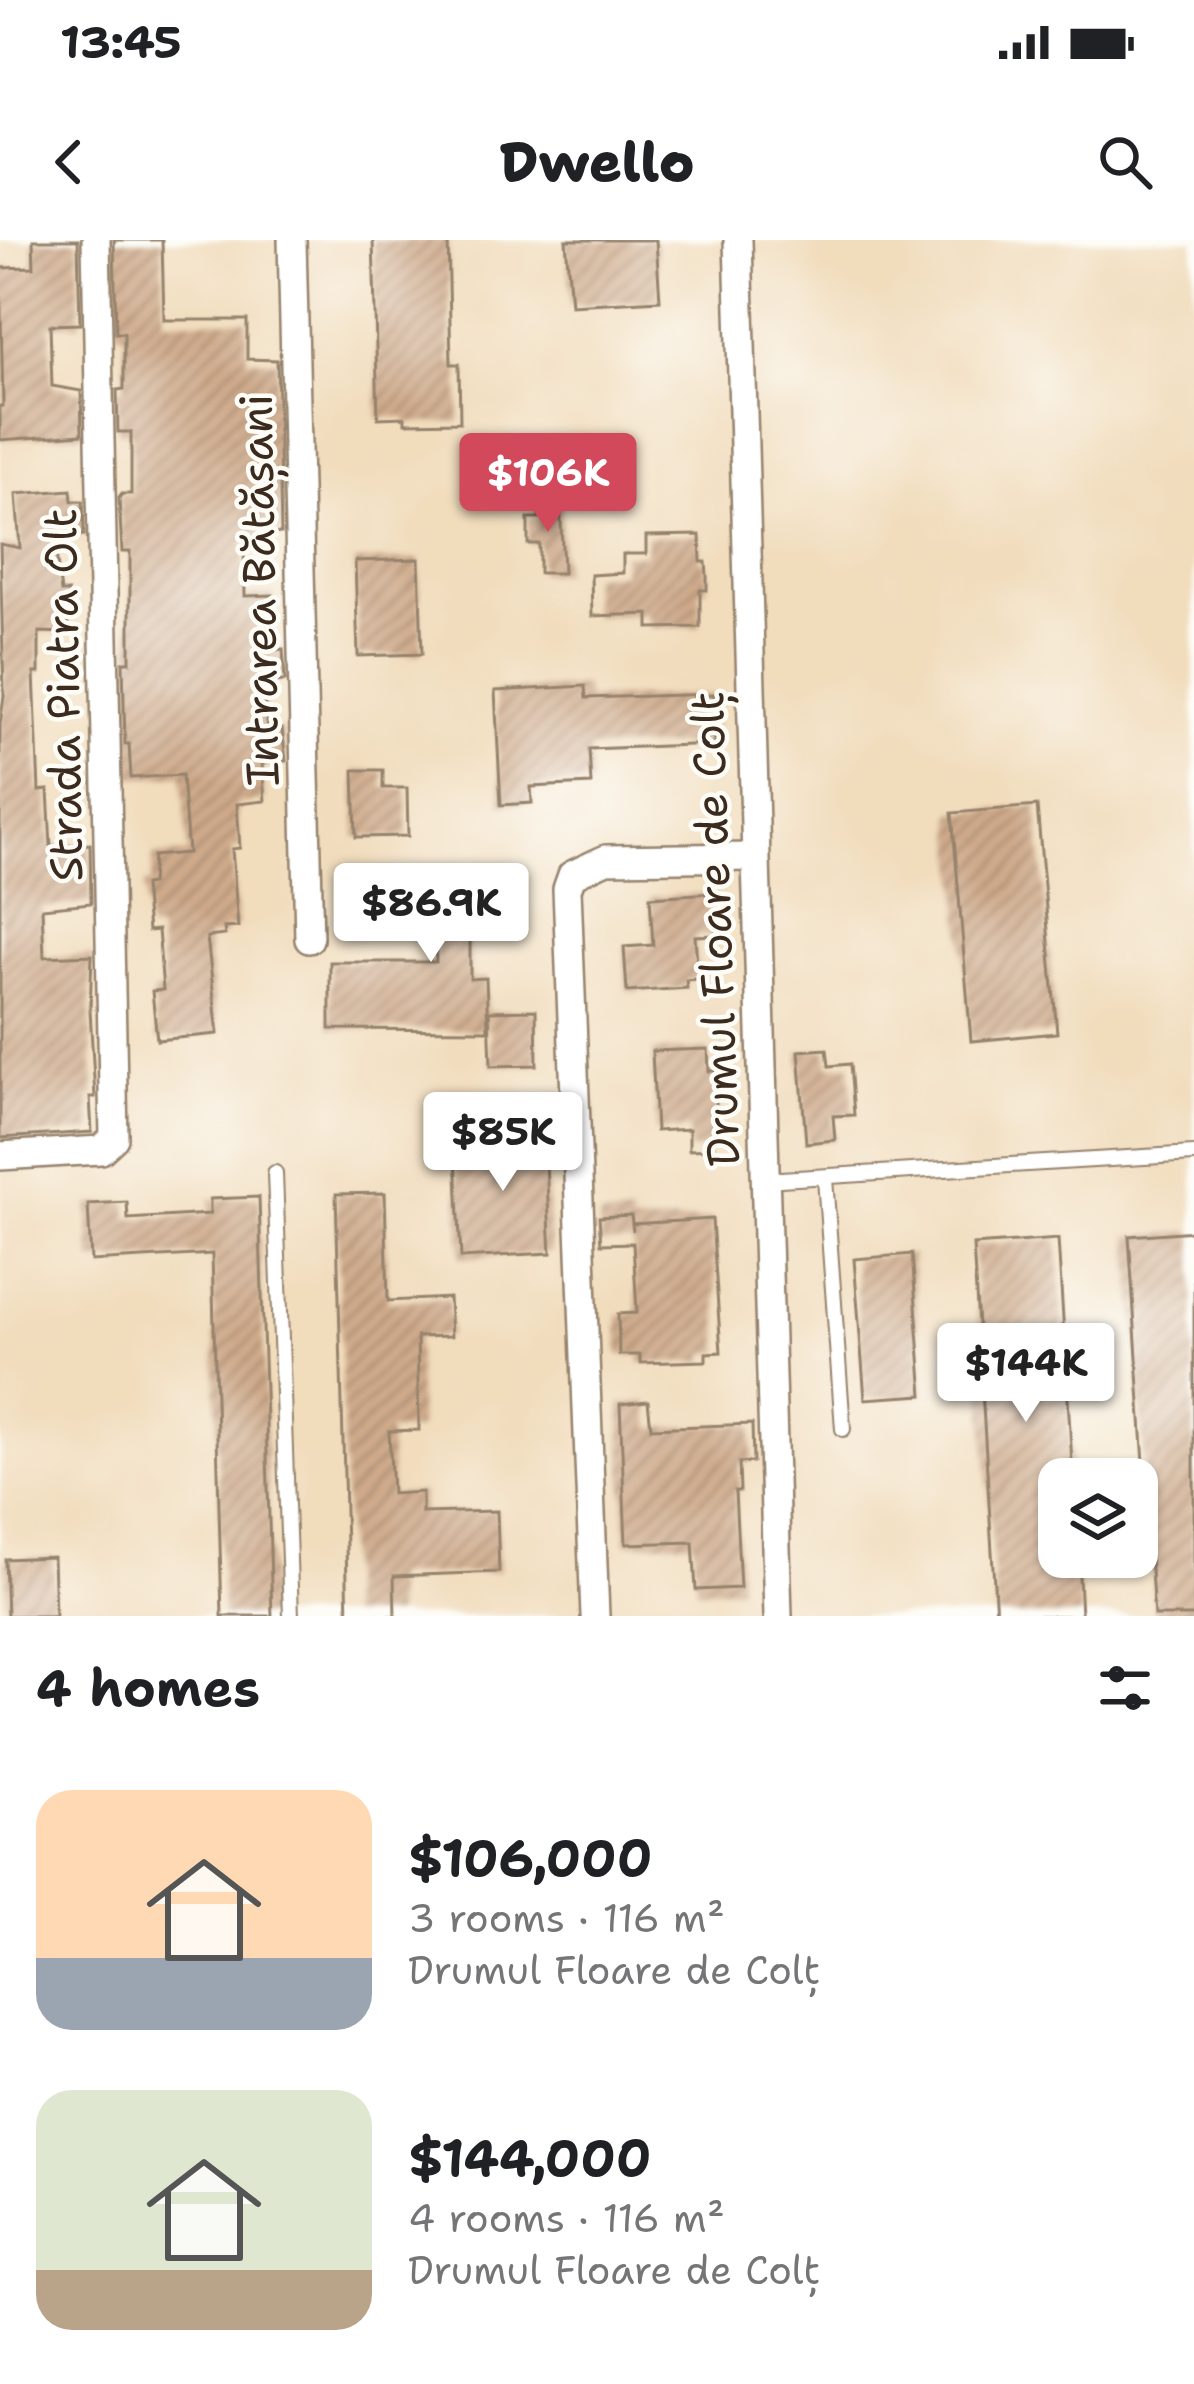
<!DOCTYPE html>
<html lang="en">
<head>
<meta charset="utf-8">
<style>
  body { margin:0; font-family:"Shantell Sans",sans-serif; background:#f2f2f2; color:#202124; height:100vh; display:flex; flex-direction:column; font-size:45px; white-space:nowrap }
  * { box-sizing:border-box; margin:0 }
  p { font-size:39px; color:#757577 }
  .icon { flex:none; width:66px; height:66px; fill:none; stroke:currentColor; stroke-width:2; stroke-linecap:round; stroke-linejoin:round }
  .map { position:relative; height:1376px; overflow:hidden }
  .details { display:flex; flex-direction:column; background:#fff; flex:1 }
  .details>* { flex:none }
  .buttons { position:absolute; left:1038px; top:1218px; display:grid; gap:24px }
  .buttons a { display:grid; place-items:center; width:120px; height:120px; border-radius:24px; background:#fff; box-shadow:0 3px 9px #0004; font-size:60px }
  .price { position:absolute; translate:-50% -102px; padding:0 27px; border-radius:12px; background:#fff; color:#222; font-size:39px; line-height:78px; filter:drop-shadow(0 3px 6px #0008) }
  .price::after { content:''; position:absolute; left:50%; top:72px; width:36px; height:27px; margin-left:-18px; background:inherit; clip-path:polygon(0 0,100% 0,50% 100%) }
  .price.active { background:#d1495b; color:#fff }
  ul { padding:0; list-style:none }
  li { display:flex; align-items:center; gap:36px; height:300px; padding:0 36px }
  li span { display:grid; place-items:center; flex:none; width:336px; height:240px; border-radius:36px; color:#555 }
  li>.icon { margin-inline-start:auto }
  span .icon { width:144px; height:144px; fill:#fffc; stroke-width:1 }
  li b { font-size:51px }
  h2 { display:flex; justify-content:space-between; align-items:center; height:144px; padding:0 36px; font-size:51px }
  .status { display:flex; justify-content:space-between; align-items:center; height:84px; padding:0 60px; background:#fff; direction:ltr }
  .status svg { height:33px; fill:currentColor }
  header { display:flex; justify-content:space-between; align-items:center; height:156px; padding:0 36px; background:#fff; font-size:54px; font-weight:800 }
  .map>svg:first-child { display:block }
</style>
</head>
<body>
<div class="status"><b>13:45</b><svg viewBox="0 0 49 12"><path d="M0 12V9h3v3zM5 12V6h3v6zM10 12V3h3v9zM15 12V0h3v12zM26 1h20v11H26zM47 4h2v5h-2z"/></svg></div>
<header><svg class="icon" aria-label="back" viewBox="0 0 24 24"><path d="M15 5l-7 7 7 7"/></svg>Dwello<svg class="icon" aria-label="search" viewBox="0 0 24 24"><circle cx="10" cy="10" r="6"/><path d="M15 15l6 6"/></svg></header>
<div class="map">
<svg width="1194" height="1376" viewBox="0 0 1194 1376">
  <defs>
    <pattern id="building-hatch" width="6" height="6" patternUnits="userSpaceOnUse" patternTransform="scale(3)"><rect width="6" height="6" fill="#cfaa8b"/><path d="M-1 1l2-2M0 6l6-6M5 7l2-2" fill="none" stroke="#a98b71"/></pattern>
  </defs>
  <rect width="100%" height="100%" fill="#fdfcf7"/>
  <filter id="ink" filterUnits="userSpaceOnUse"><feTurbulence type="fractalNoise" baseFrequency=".00833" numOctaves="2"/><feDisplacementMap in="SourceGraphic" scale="24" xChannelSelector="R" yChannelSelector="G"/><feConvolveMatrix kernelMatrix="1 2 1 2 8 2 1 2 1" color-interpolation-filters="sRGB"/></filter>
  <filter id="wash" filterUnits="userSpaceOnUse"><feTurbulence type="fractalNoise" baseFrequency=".004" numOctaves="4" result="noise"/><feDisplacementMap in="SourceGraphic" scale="48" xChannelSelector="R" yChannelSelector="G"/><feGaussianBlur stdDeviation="2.7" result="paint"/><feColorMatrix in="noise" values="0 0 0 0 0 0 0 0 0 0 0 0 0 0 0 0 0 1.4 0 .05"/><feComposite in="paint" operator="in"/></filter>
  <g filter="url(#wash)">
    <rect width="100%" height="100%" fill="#f1dcbc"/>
    <g id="blocks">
      <g fill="url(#building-hatch)">
        <path d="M33 0H78L80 84 50 85 52 146 81 151 82 194 0 200V166H3L0 28 34 27Z"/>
        <path d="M114 0H162L164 80H247V119L277 120 281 293 244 298 245 356 273 355 274 410 283 409 285 441 262 443 268 491 282 489 286 521 262 524 265 561 237 564 240 608 232 609 238 687 224 688 225 695 207 697 218 794 157 800 152 751 163 750 158 690 148 691 144 645 151 644 153 616 188 613 182 535 131 538 129 504H125L123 422H130V312H122L119 258 122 254H131V192H118L117 150 124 149V93H116Z"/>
        <path d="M373 0H448L451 124H459L460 182 405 183V177L378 178Z"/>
        <path d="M566 0H656L660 60 571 65Z"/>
        <path d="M71 250 72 261H83L84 295 54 297 61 352H68V393L39 392V433H34L39 551 48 550 51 606 90 604 91 663 42 668 44 717 92 715 90 770 95 857H90L92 892 0 898V484L4 456 0 304 20 308 16 254Z"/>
        <path d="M539 256H560L563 333H539V304H528V279H539Z"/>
        <path d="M700 295 701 322H706L707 337V350H700V387L649 388V374L592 376 591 335 623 333V314H646V296Z"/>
        <path d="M419 319 422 414 358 416 355 321Z"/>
        <path d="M585 446 586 458 714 454 715 504 589 509 591 544 531 547 532 563 501 565 495 451Z"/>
        <path d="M354 530H383V548H407L408 596 356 597Z"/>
        <path d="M1037 566 1057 793 971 801 952 573Z"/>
        <path d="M434 632H513V653H522V690H470V739L486 738 488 790 330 789V722H436Z"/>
        <path d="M713 653 716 695 695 696 698 739 686 740 687 748 627 752 624 707 653 705 650 657Z"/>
        <path d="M536 770 537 825 491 826 489 771Z"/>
        <path d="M708 809 709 831H715L717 888H713L714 909 689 910V889L656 891 652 811Z"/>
        <path d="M827 809 829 826 850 824 854 875 833 876 835 900 806 903 799 811Z"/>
        <path d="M544 890 551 1013 461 1018 455 895Z"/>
        <path d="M385 953 388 1061 449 1058 451 1096 417 1097 419 1190 389 1191 392 1254 422 1252V1273L497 1271 499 1332 394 1336 395 1376H348L336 954Z"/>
        <path d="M259 957 272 1376H222L212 1014 91 1021 88 964 127 962 128 979 210 974V959Z"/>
        <path d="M631 975 633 991 632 984 712 979 721 1112 706 1113V1121L640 1123V1115H619L618 1074 637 1073 633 1003 601 1004 599 977Z"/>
        <path d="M1194 991V1376H1154L1129 996Z"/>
        <path d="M1058 999 1073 1239H1059V1317H1078L1081 1376H996L973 1005Z"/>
        <path d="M912 1014 923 1155 865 1159 854 1019Z"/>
        <path d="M648 1161 651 1188 752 1184 753 1222 739 1223 740 1251H735L740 1348 696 1350 693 1302 626 1304 620 1164Z"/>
        <path d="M53 1317 55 1376H7L5 1319Z"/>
      </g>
    </g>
  </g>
  <g filter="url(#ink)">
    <use href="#blocks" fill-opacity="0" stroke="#96836d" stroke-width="3"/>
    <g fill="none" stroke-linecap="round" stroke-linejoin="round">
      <g stroke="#96836d" stroke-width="18">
        <g id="service">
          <path d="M275 933 291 1376"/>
          <path d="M825 938 843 1189"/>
          <path d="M764 940 1194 914"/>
        </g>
      </g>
      <g stroke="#96836d" stroke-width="32">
        <g id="minor">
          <path d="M292 0 309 699"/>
          <path d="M738 0 778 1376"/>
          <path d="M0 916 101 910 114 898 96 0"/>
          <path d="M595 1376 567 649 572 635 606 619 755 617"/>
        </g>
      </g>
      <use href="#service" stroke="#fff" stroke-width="14"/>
      <use href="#minor" stroke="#fff" stroke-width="27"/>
    </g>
  </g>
  <g text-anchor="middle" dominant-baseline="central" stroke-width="9" stroke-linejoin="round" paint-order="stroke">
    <g font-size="45" fill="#3b2a1e" stroke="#fdfcf7">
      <text transform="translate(259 350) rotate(-91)">Intrarea Bătășani</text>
      <text transform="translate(63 455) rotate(-91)">Strada Piatra Olt</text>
      <text transform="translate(715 689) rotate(-92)">Drumul Floare de Colț</text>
    </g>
  </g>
</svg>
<div class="buttons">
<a><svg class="icon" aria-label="layers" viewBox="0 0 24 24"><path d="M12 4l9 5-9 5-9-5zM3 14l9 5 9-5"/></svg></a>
</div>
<b class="price active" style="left:548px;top:295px">$106K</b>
<b class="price" style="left:431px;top:725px">$86.9K</b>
<b class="price" style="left:503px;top:954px">$85K</b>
<b class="price" style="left:1026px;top:1185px">$144K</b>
</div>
<section class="details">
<h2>4 homes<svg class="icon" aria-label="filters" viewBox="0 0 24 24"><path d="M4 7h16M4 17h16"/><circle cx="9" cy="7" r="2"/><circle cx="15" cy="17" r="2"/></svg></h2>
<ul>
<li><span style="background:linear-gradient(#ffd9b3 70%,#9aa5b1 0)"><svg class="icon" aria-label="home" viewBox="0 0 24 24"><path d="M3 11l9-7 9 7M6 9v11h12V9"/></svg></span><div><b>$106,000</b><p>3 rooms · 116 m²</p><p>Drumul Floare de Colț</p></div></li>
<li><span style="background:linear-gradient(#dfe7d0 75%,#b9a48a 0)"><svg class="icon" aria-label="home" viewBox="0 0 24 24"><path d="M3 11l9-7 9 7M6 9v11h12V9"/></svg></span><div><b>$144,000</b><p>4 rooms · 116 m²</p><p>Drumul Floare de Colț</p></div></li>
</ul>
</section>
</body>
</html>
